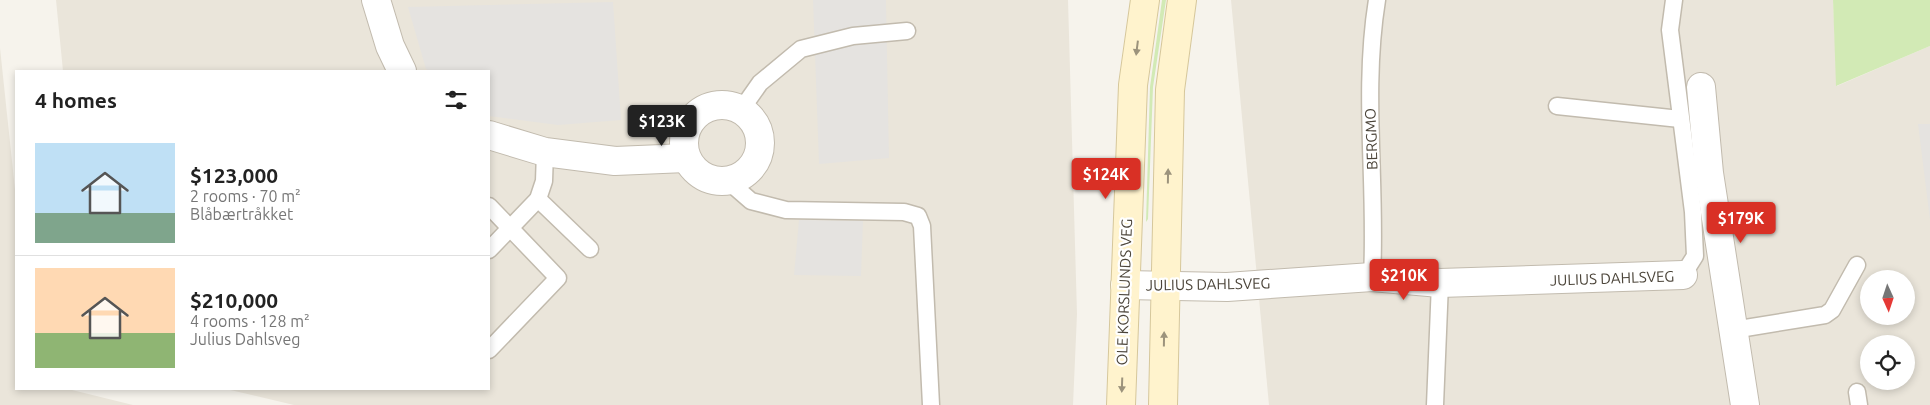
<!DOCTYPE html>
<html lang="en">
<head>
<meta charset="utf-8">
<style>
  body { margin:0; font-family:Ubuntu,sans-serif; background:#f6f6f6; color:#222; height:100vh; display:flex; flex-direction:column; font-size:19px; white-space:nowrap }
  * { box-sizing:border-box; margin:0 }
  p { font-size:16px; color:#767676 }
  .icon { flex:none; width:28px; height:28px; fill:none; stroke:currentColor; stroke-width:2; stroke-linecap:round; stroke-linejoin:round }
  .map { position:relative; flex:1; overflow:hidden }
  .panel { position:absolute; left:15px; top:70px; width:475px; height:320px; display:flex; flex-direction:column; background:#fff; border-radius:0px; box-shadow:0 2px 8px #0003 }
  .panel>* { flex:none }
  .needle { width:32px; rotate:177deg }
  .fabs { position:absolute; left:1860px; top:270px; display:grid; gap:10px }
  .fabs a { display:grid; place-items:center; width:55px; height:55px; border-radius:50%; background:#fff; box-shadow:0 2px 8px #0003; font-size:25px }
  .price { position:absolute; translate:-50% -42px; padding:0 11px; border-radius:5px; background:#d93025; color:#fff; font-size:16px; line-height:32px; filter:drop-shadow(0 1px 2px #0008) }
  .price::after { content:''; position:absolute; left:50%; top:30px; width:15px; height:11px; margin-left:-8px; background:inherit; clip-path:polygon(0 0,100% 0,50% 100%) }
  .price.selected { background:#222; color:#fff }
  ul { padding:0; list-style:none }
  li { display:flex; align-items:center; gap:15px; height:125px; padding:0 20px }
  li+li { border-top:1px solid #e0e0e0 }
  li span { display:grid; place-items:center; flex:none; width:140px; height:100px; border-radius:0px; color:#555 }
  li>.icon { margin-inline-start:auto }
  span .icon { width:60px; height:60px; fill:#fffc; stroke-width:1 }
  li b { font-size:21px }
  h2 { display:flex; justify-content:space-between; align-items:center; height:60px; padding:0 20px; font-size:21px }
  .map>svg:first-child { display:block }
</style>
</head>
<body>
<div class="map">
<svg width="1930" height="405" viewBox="0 0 1930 405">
  <rect width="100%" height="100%" fill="#f6f3ec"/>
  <g fill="#eae5da" fill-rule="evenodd">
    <path d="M56 0H1068L1077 314 1073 405H294L226 389H489V71H63Z"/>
    <path d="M1231 0H1833L1837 86 1930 46V405H1269ZM1869 279H1906V316H1869ZM1869 344H1906V381H1869Z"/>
    <path d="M0 48 16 199V389H68L133 405H0Z"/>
  </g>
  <g fill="#d2eab5">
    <path d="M1162 0H1166L1153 87 1148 219 1146 222 1150 87Z"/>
    <path d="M1833 0H1930V46L1836 86Z"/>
  </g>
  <g fill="#e5e3e0">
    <path d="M813 0H886L889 158 819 164Z"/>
    <path d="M613 2 621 120 558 125 489 116V71H429L426 69 408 7Z"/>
    <path d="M1918 124H1930V220Z"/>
    <path d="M799 220 863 221 861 276 794 275Z"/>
  </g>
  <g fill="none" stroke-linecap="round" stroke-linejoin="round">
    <g stroke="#c2bbae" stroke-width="19">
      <g id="lane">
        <path d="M1674 0 1670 30 1693 212 1695 256 1683 275"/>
        <path d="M1557 106 1680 119"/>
        <path d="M741 110 760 83 801 49 853 36 907 31"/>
        <path d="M728 181 751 201 786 210 904 212 918 216 922 226 931 405"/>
        <path d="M538 199 590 249"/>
        <path d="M489 206 558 278 489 350"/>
        <path d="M489 250 538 199 544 181 545 152"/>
        <path d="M1372 277C1377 185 1362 92 1377 0"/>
        <path d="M1733 330 1825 315 1832 310 1857 265"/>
        <path d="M1857 392 1859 405"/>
        <path d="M1435 405 1440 283"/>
      </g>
    </g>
    <g stroke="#c2bbae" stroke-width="30">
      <g id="street">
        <path d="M376 0 390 46 402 71"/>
        <path d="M1701 87 1709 173 1745 405"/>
        <circle cx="722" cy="143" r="38"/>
        <path d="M489 135 545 152 615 161 686 158"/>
        <path d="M1125 285 1227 287 1372 277 1440 283 1683 275"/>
      </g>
    </g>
    <g stroke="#d6c79b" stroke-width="30">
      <g id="secondary">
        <path d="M1121 405 1133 85 1145 0"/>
        <path d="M1163 405 1170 90 1182 0"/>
      </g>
    </g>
    <use href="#lane" stroke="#fff" stroke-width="16"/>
    <use href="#street" stroke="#fff" stroke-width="28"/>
    <use href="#secondary" stroke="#fff3cd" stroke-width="28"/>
  </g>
  <defs><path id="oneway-solid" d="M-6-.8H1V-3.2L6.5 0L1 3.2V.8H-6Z" transform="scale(1.25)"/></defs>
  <g fill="#9c937c">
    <use href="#oneway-solid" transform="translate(1137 48) rotate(97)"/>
    <use href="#oneway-solid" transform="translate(1168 176) rotate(-89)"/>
    <use href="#oneway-solid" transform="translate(1164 339) rotate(-89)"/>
    <use href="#oneway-solid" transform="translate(1122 385) rotate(92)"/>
  </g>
  <g text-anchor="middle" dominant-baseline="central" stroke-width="4.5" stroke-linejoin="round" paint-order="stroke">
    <g font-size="15" fill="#4b4439" stroke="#fff">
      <text transform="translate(1371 139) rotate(-92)">BERGMO</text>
      <text transform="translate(1612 278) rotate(-2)">JULIUS DAHLSVEG</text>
      <text transform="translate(1208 284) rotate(-1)">JULIUS DAHLSVEG</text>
      <text transform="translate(1124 292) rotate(-88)">OLE KORSLUNDS VEG</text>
    </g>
  </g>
</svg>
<div class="fabs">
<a><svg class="needle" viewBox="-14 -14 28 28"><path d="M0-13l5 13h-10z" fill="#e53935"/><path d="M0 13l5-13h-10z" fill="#767676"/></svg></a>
<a><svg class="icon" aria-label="locate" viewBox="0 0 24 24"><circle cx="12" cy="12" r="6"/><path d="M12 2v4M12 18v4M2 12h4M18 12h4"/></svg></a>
</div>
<b class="price selected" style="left:662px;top:147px">$123K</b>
<b class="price" style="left:1106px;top:200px">$124K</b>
<b class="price" style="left:1741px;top:244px">$179K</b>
<b class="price" style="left:1404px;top:301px">$210K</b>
<section class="panel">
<h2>4 homes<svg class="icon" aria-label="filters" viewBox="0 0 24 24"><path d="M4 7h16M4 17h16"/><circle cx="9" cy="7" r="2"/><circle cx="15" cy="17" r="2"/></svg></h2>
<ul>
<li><span style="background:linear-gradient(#bfe0f5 70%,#7fa58c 0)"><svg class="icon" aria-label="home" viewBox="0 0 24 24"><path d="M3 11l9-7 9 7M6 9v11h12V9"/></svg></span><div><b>$123,000</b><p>2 rooms · 70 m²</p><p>Blåbærtråkket</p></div></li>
<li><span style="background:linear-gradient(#ffd9b3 65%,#8fb573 0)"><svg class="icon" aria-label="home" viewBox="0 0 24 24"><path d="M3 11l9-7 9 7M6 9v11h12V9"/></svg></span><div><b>$210,000</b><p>4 rooms · 128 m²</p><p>Julius Dahlsveg</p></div></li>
</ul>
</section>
</div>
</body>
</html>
